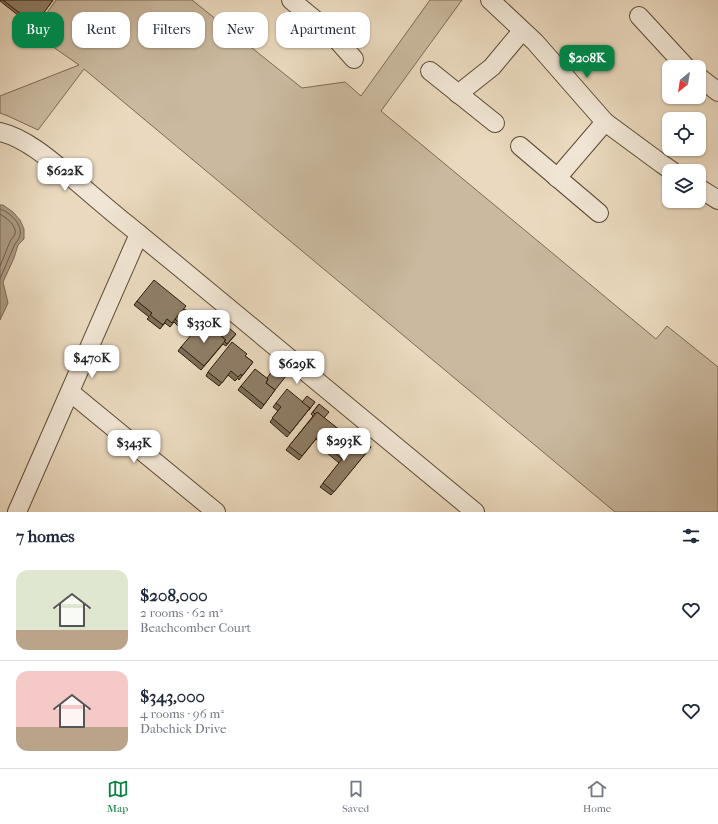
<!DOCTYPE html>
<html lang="en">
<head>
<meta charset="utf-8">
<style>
  body { margin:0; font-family:"IM FELL French Canon",serif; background:#f2f2f3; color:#1f2937; height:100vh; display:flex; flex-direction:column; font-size:15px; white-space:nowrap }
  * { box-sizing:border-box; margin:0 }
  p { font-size:13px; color:#747a83 }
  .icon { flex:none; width:22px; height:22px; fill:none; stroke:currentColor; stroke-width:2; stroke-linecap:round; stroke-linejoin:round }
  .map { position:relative; height:512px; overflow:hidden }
  .details { display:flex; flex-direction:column; background:#fff; flex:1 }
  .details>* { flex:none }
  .banner { position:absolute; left:12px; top:12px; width:400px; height:36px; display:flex; gap:8px }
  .needle { width:26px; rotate:210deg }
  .fabs { position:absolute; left:662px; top:60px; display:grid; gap:8px }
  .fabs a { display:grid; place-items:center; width:44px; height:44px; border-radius:8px; background:#fff; box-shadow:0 1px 3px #0004; font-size:20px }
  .price { position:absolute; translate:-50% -34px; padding:0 9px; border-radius:8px; background:#fff; color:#222; font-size:13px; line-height:26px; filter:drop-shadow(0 1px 2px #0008) }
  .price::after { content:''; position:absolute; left:50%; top:24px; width:12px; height:9px; margin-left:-6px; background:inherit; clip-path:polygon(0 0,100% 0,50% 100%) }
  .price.current { background:#0b8043; color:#fff }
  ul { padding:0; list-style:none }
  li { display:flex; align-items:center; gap:12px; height:100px; padding:0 16px }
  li+li { border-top:1px solid #e0e1e3 }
  li span { display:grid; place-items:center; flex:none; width:112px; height:80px; border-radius:12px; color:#555 }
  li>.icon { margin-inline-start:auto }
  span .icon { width:48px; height:48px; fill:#fffc; stroke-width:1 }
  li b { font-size:17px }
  h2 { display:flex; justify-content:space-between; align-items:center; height:48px; padding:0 16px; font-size:17px }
  .tag { padding:0 14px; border-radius:12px; background:#fff; box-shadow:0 1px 3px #0004; font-size:14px; line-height:36px }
  .tag.current { background:#0b8043; color:#fff }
  .tab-bar { display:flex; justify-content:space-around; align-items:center; height:56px; border-top:1px solid #e0e1e3; background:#fff; font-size:11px; color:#747a83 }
  .tab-bar a { display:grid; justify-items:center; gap:2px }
  .tab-bar .current { color:#0b8043 }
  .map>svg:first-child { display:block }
</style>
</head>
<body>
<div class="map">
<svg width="718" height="512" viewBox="0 0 718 512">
  <rect width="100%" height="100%" fill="#ead9be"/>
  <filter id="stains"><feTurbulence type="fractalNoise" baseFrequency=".005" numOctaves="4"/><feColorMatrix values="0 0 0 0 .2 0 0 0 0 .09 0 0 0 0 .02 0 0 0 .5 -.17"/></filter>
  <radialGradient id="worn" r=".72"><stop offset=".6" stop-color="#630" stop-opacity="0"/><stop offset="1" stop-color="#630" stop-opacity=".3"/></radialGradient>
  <path fill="#cab99f" stroke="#7c6a54" d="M56 0H192L302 88 345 82 361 96 430 0H462L381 111 656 339 667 326 718 367V512H615L84 69 38 130 8 116 0 113V96L79 65 33 33Z"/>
  <path fill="#aa9981" stroke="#786751" d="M0 205H3L13 212 20 220 24 229V239L18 245 14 258 3 282 8 303 0 320Z"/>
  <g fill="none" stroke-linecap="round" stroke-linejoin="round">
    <g stroke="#6c5a46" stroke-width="1">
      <path d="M0 209C10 212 25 226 19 238 18 241 15 243 14 246 9 257 5 268 0 279"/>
      <path d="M0 214C6 218 17 225 15 234 14 237 11 239 10 242 6 250 4 258 0 266"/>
    </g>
    <g stroke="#5c4b37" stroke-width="20">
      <g id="minor">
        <path d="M291 0 331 33 354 59"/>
        <path d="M490 0 535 42 605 122 662 164 672 171"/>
        <path d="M639 16 686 67"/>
        <path d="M430 71 495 123"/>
        <path d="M699 77 718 92"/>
        <path d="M458 94 492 67 522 31"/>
        <path d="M0 132C26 138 52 161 72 178 90 193 109 210 128 225 244 320 359 416 475 512"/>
        <path d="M520 146 599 213"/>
        <path d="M557 178 605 122"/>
        <path d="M699 188 718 200"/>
        <path d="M70 392 216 512"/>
        <path d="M17 512 139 234"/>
      </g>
    </g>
    <use href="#minor" stroke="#f1e6d5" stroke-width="18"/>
  </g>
  <g fill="#7b6c59" stroke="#2d1c0a">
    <path d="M0 0H53L33 27 0 1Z"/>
    <path d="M137 301 184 309 190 313 179 327 174 322 170 327 165 323 160 329 147 319 149 317 134 305Z"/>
    <path d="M216 331 236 334 226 346 223 344 201 370 178 351 181 347Z"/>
    <path d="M245 356 253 362 239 380 238 378 235 381 228 375 219 386 206 376 208 372Z"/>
    <path d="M267 378 275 390 272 394 261 409 238 390 241 386Z"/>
    <path d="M302 402H315L287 437 270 422 278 411 273 407 276 403Z"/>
    <path d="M319 404 324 418 341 431 327 449 316 439 299 460 286 450 313 416 311 414Z"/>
    <path d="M371 447 331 495 320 487 339 463 327 453 330 449Z"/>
  </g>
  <g fill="#8f7e68" stroke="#2d1c0a">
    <path d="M3 0H53L35 25Z"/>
    <path d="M154 280 186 306 172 323 167 319 163 325 150 315 152 313 137 301Z"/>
    <path d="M184 309 190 313 181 325 175 319Z"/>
    <path d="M203 321 226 340 204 366 181 347Z"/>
    <path d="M223 323 236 334 227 344 224 341 226 340 216 331Z"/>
    <path d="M232 342 247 354 245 356 253 362 242 376 241 374 238 377 231 371 222 383 208 372Z"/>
    <path d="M275 367 286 376 275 390 266 383 268 379 267 378Z"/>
    <path d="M255 369 268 379 266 383 275 390 264 405 241 386Z"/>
    <path d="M287 389 310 408 290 433 272 418 281 407 276 403Z"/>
    <path d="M307 396 315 402 309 410 310 408 302 402Z"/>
    <path d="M319 404 329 412 324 418 317 412 315 414 313 412Z"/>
    <path d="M317 412 341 431 330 445 319 435 302 456 289 446Z"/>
    <path d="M342 434 366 453 334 492 323 483 342 459 330 449Z"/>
    <path d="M363 440 371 447 364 455 366 453 357 446Z"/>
  </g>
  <rect width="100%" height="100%" filter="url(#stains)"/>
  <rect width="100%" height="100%" fill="url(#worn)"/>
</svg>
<div class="fabs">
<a><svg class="needle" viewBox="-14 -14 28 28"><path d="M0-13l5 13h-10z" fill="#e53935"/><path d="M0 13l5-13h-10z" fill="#747a83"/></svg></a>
<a><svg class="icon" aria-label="locate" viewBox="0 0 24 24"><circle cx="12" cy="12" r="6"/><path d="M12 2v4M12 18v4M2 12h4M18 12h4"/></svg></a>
<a><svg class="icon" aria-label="layers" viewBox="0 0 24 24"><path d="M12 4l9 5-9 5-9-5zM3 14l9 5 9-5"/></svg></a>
</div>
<b class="price current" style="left:587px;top:79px">$208K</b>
<b class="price" style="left:65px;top:192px">$622K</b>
<b class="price" style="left:204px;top:344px">$330K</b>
<b class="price" style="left:92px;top:379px">$470K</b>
<b class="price" style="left:297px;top:385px">$629K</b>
<b class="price" style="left:344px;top:462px">$293K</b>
<b class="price" style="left:134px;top:464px">$343K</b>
<div class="banner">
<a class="tag current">Buy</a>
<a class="tag">Rent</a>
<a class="tag">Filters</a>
<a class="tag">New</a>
<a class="tag">Apartment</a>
</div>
</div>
<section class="details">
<h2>7 homes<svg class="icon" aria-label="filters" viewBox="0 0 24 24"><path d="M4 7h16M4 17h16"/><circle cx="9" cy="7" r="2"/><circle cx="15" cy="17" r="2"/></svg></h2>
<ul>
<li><span style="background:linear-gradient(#dfe7d0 75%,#b9a48a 0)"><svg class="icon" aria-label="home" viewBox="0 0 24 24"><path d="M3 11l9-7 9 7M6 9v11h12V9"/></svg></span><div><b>$208,000</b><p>2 rooms · 62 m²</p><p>Beachcomber Court</p></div><svg class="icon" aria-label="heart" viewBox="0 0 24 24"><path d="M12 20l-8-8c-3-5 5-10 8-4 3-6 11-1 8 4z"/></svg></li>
<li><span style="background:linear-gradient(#f6c9c9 70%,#b9a48a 0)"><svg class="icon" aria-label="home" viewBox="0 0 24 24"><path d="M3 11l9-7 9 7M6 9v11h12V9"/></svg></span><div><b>$343,000</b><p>4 rooms · 96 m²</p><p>Dabchick Drive</p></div><svg class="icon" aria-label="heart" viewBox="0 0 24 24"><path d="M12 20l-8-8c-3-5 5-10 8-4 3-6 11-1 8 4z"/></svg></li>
</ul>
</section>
<nav class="tab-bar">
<a class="current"><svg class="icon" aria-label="map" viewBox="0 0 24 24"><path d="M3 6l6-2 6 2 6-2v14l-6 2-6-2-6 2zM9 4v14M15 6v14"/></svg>Map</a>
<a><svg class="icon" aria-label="saved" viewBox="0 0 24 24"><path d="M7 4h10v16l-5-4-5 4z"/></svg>Saved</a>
<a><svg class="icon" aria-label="home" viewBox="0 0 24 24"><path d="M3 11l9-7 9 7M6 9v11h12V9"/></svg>Home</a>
</nav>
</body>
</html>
